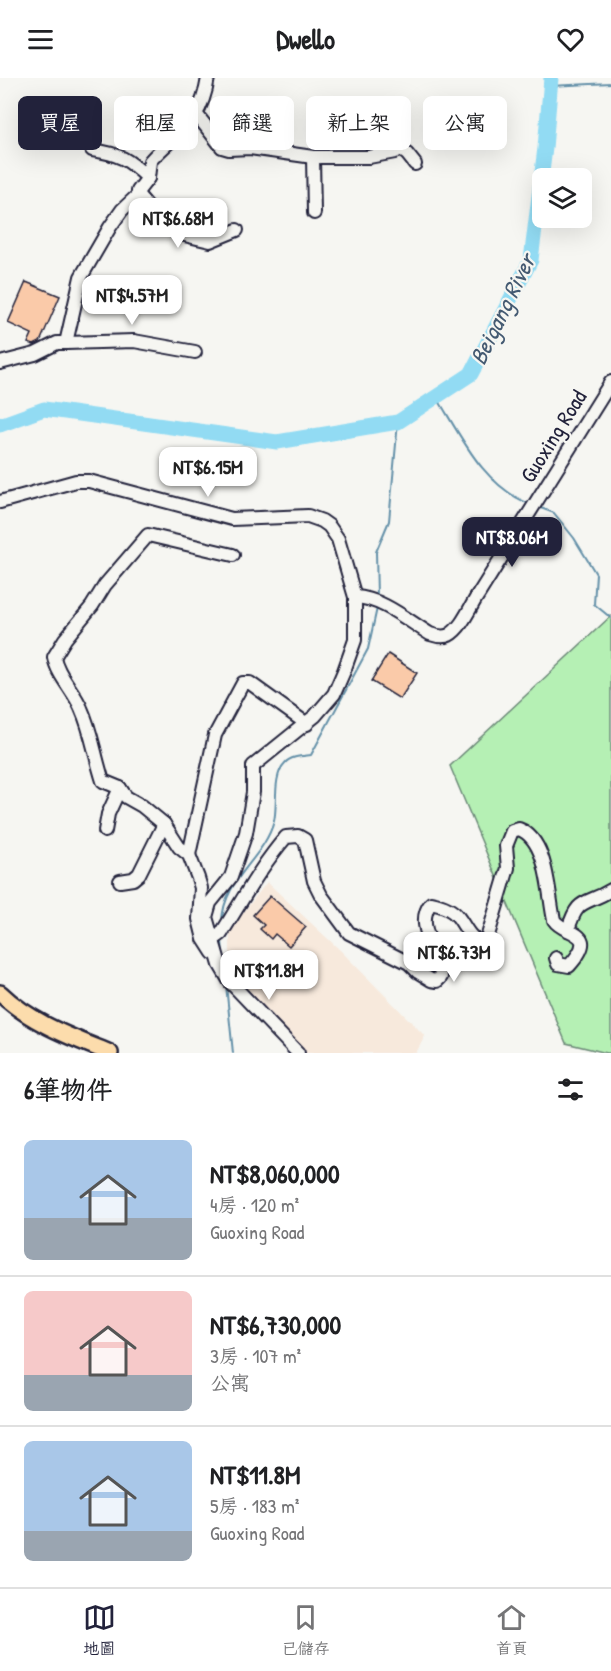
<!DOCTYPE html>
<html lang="zh-TW">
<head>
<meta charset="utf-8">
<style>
  body { margin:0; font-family:"Patrick Hand","LXGW WenKai TC",sans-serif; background:#f2f2f2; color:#202124; height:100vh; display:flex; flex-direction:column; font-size:22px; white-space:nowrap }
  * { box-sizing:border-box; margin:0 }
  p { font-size:20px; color:#757577 }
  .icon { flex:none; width:33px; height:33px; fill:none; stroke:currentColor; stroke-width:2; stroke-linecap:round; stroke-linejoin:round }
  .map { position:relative; height:975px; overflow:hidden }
  .details { display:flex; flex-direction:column; background:#fff; flex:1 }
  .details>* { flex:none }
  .banner { position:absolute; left:18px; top:18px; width:576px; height:54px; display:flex; gap:12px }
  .buttons { position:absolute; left:532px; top:90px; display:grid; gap:12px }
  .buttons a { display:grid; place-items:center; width:60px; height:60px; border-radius:9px; background:#fff; box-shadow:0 6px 24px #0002; font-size:30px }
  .price { position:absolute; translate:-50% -51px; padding:0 14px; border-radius:12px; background:#fff; color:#222; font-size:20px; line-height:39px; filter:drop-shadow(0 2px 3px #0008) }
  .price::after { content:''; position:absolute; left:50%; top:36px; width:18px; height:14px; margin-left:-9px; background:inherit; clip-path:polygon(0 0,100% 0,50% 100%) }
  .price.on { background:#22223b; color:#fff }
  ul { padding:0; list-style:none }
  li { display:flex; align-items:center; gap:18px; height:150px; padding:0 24px }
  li+li { border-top:2px solid #e0e0e0 }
  li span { display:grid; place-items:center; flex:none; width:168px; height:120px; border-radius:9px; color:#555 }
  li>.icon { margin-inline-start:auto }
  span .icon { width:72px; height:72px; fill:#fffc; stroke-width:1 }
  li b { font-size:26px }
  h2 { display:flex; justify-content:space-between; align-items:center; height:72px; padding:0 24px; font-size:26px }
  .pill { padding:0 21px; border-radius:9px; background:#fff; box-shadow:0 6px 24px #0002; font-size:21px; line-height:54px }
  .pill.on { background:#22223b; color:#fff }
  header { display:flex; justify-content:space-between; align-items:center; height:78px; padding:0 24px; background:#fff; font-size:27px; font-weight:800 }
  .tab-bar { display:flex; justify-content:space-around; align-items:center; height:84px; border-top:2px solid #e0e0e0; background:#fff; font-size:16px; color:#757577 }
  .tab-bar a { display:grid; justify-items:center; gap:3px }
  .tab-bar .on { color:#22223b }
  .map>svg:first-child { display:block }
</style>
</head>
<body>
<header><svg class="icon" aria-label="menu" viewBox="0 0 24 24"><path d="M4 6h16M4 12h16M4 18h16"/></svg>Dwello<svg class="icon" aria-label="heart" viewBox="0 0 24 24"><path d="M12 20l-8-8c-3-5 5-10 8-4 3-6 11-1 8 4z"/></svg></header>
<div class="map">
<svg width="611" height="975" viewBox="0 0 611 975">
  <rect width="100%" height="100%" fill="#f6f6f2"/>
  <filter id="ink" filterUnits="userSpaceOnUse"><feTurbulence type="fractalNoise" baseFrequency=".0167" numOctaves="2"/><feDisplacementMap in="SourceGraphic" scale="12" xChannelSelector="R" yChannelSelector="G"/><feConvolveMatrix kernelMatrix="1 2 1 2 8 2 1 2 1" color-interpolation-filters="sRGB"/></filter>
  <g filter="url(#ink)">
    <path fill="#f7e9dc" d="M267 804 341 873 425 958 416 975H303L234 903 230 878V852Z"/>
    <path fill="#b5f0b4" stroke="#6c8978" stroke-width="1.5" d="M611 538V975H607L566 965 450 688Z"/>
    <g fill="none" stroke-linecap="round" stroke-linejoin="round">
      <g stroke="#6591a9" stroke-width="2">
        <path d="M550 8 611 5"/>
        <path d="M436 318C461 358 483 408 530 426"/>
        <path d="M538 429 554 435 574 460 596 496 594 526 611 540"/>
        <path d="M377 518 376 474 389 443 398 344"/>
        <path d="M222 844C223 801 264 781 274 743 278 727 272 698 285 685 291 678 303 678 311 677L368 571 377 530"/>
        <path d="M222 862 223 877"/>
        <path d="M226 907 233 975"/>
      </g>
      <path stroke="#92dbf3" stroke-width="15" d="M0 347 44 331 277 364 398 344 471 296 531 182 545 70 551 0"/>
    </g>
    <g fill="#facaa9" stroke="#22223b" stroke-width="1.5">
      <path d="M26 204 60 218 40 264 34 267 28 265 32 256 8 245Z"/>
      <path d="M388 576 417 595 400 621 371 603Z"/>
      <path d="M270 818 306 849 289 868 275 856 271 861 260 851 264 847 253 837Z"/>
    </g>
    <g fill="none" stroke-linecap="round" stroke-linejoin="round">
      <g stroke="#22223b" stroke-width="16">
        <g id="minor">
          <path d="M197 37 222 69 229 71 250 70 313 79H369L395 74 400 71 407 76 415 86"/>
          <path d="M92 72C120 76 128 81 148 100"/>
          <path d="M313 79 314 135"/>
          <path d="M138 117 159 142 180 156 210 163 237 152"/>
          <path d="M66 265 134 263 195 274"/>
          <path d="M0 285 35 276 57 265H66L81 199 110 149 122 132 138 117V113L148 100 150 83C178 52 201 47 208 0"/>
          <path d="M0 424 76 403H89L232 441 308 438 322 443 329 448 338 461 355 519V562L344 593 334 616 315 638 253 688V714L246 755 231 799 210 825 206 839 220 887 230 904 298 975"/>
          <path d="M355 519C382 520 407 542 430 556 436 558 443 560 449 557 462 550 470 529 478 517L611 304"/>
          <path d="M164 746 142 728 126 719 120 710 103 703C95 679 92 654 81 630 74 613 57 597 54 579L65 561 92 528 105 507 148 457 233 477"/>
          <path d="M105 753 108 736 120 710"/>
          <path d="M189 777 215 657 243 605H250L307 646"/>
          <path d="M120 803 133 801 139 796 164 746 179 769 189 777 198 800 201 810 199 841 204 861 213 875"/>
          <path d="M568 852C578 818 585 828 611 812"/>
          <path d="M214 861 221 856C242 823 260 789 286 759L298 758 305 762 314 803 321 817 349 855 409 885 418 894 431 902 437 903 441 899C440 875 413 847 431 825 441 827 452 831 458 839 466 849 470 865 486 864L508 790 506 768 512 753 519 751C548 762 548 815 554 842 564 858 602 852 569 888L558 886 556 880"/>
        </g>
      </g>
      <g stroke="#22223b" stroke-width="20">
        <path id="major" d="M0 915C31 945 71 959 110 975"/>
      </g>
      <use href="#minor" stroke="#f6f6f2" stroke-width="12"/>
      <use href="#major" stroke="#fcdcac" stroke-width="15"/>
    </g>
  </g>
  <g text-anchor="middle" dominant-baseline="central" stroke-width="4.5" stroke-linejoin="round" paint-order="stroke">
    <g font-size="22" fill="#22223b" stroke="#f6f6f2">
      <text transform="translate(553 358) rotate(-58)">Guoxing Road</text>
    </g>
    <g font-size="24" font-style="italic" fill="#445a72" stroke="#f6f6f2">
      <text transform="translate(502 231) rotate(-64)">Beigang River</text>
    </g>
  </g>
</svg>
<div class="buttons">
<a><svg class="icon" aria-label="layers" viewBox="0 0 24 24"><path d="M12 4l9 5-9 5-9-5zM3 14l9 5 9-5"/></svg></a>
</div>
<b class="price" style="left:178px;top:171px">NT$6.68M</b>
<b class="price" style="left:132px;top:248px">NT$4.57M</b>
<b class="price" style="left:208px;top:420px">NT$6.15M</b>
<b class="price on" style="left:512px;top:490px">NT$8.06M</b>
<b class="price" style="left:454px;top:905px">NT$6.73M</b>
<b class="price" style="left:269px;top:923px">NT$11.8M</b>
<div class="banner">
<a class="pill on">買屋</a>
<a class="pill">租屋</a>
<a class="pill">篩選</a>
<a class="pill">新上架</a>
<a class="pill">公寓</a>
</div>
</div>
<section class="details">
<h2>6筆物件<svg class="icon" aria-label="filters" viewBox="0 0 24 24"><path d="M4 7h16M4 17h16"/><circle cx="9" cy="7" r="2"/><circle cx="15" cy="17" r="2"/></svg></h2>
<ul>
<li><span style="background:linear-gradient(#a9c7e8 65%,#9aa5b1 0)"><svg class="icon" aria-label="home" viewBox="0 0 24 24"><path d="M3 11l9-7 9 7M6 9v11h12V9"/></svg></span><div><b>NT$8,060,000</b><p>4房 · 120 m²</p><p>Guoxing Road</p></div></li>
<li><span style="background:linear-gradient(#f6c9c9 70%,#9aa5b1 0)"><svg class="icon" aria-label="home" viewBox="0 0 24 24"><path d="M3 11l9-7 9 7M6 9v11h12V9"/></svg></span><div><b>NT$6,730,000</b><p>3房 · 107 m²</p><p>公寓</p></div></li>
<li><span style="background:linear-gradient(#a9c7e8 75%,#9aa5b1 0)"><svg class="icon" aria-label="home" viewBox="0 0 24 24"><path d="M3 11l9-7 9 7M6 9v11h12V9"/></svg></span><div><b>NT$11.8M</b><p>5房 · 183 m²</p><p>Guoxing Road</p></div></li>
</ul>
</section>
<nav class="tab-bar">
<a class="on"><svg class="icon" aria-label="map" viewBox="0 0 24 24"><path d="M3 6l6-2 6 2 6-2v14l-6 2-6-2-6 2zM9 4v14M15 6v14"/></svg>地圖</a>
<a><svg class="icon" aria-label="saved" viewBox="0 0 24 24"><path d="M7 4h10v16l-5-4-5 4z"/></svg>已儲存</a>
<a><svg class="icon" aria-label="home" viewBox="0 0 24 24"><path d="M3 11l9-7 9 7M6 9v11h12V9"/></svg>首頁</a>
</nav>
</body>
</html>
